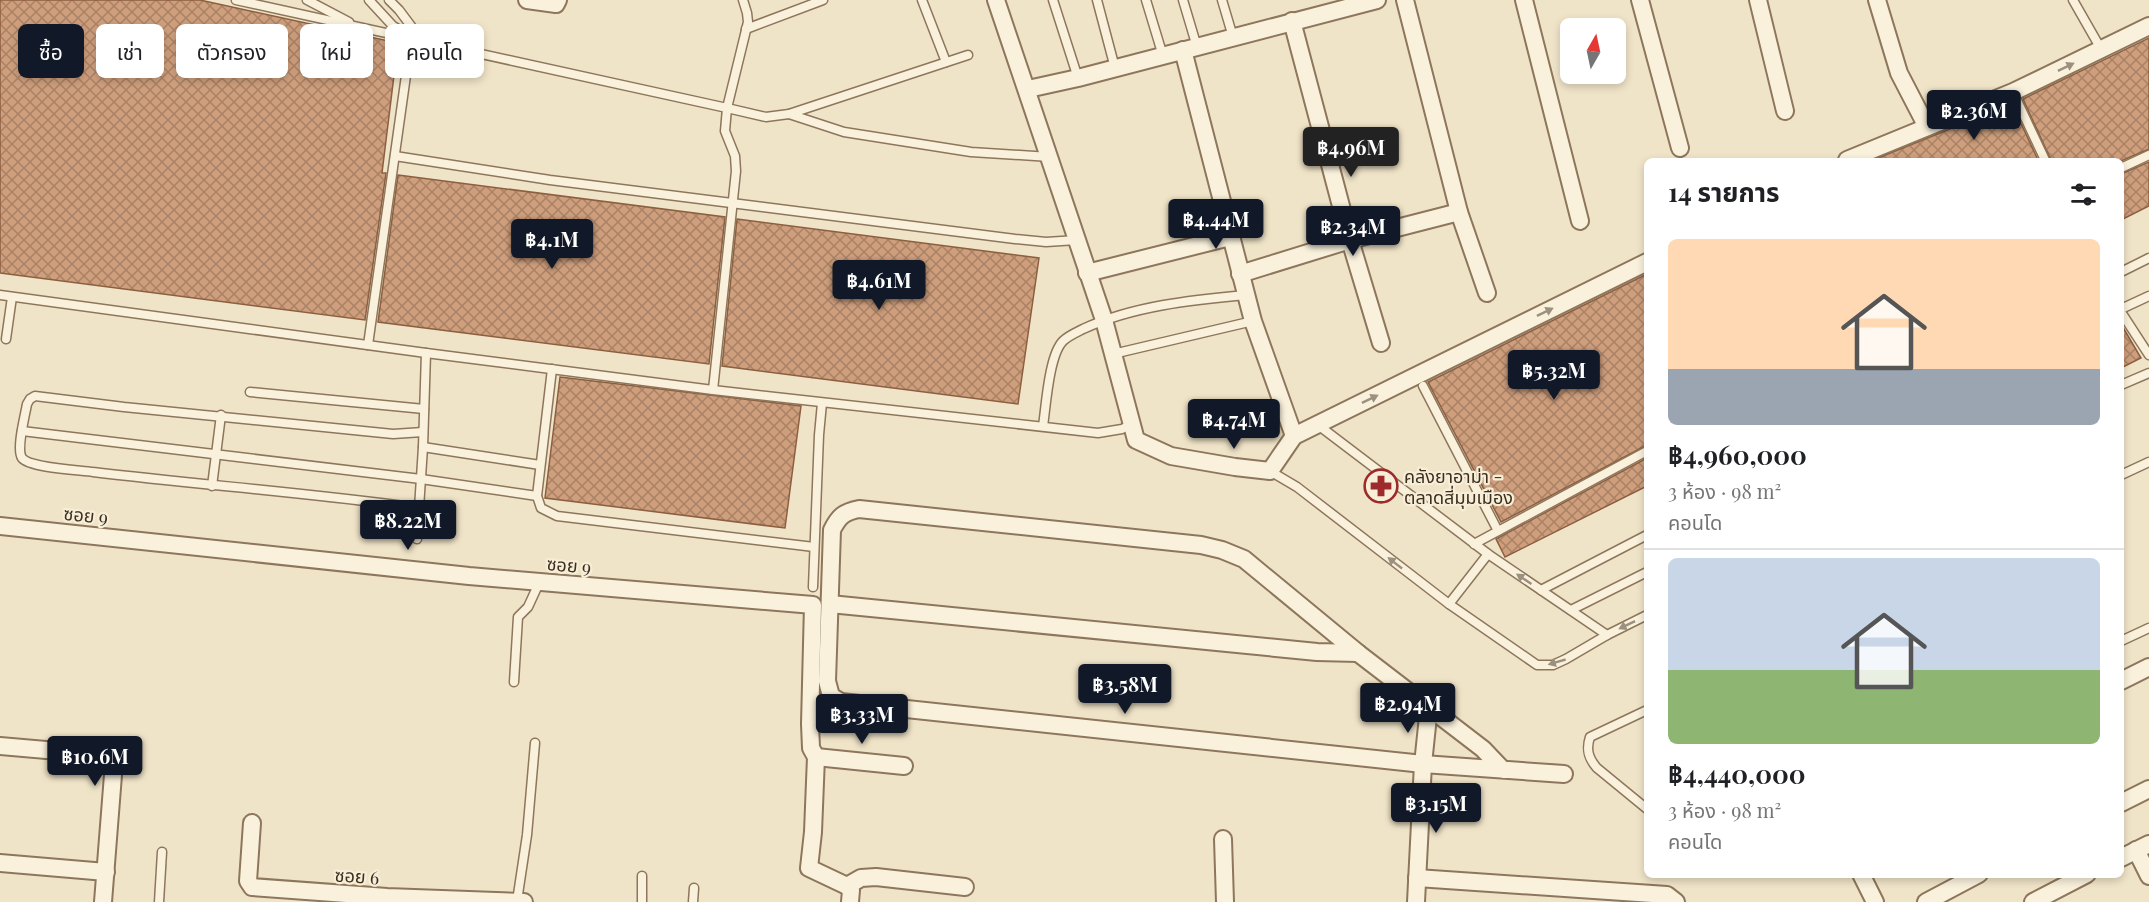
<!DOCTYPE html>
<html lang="th">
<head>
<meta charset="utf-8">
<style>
  body { margin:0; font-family:"Playfair Display","Noto Sans Thai",serif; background:#f6f6f6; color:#202124; height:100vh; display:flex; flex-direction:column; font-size:22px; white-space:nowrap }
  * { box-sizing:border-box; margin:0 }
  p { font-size:20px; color:#757577 }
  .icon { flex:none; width:33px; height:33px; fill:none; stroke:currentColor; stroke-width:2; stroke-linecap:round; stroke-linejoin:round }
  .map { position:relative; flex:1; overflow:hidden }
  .panel { position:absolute; left:1644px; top:158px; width:480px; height:720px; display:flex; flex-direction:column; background:#fff; border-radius:9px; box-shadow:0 3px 9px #0003 }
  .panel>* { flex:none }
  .guide { position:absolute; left:18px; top:24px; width:570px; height:54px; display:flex; gap:12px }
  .needle { width:39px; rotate:9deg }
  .controls { position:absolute; left:1560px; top:18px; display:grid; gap:12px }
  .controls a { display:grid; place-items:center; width:66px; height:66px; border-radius:9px; background:#fff; box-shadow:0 3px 9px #0003; font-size:30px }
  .price { position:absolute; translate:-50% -51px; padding:0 14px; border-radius:6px; background:#111827; color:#fff; font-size:20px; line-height:39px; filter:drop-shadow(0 2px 3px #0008) }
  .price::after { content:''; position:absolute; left:50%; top:36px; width:18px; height:14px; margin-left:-9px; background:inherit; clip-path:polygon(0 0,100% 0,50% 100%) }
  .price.on { background:#222; color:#fff }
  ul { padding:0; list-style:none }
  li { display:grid; align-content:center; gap:12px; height:318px; padding:0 24px }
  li+li { border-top:2px solid #e0e0e0 }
  li span { display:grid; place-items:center; height:186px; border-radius:9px; color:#555 }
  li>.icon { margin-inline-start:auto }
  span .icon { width:108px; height:108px; fill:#fffc; stroke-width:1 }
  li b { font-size:26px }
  h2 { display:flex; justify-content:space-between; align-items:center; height:72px; padding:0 24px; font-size:26px }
  .chip { padding:0 21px; border-radius:9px; background:#fff; box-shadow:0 3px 9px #0003; font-size:21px; line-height:54px }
  .chip.on { background:#111827; color:#fff }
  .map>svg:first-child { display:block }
</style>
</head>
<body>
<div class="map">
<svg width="2149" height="902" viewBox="0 0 2149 902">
  <defs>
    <pattern id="building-cross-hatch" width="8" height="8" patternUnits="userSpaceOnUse" patternTransform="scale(1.5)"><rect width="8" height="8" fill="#cf9f7d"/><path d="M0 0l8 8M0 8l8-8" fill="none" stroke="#a98266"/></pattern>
  </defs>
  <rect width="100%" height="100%" fill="#f0e4c8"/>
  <g fill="url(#building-cross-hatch)" stroke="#8d5f41" stroke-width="1.5">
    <path d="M0 0H200L398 43 382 173H386L365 320 0 273Z"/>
    <path d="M2149 38V149L2121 161 2051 160 2023 99Z"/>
    <path d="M2012 104 2038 160H1873Z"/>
    <path d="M2149 162V206L2121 220V174Z"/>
    <path d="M398 175 725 217 709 364 378 322Z"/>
    <path d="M737 219 1039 258 1018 404 722 366Z"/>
    <path d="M1647 274V445L1501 522 1428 382Z"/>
    <path d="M2121 324 2141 358 2121 368Z"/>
    <path d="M560 377 801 406 785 528 545 498Z"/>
    <path d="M1647 458V486L1505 557 1496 539Z"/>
  </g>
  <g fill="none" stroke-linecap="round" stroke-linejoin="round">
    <g stroke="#8d765c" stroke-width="11">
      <g id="lane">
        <path d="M236 0 727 108 748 22 747 13 743 0"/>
        <path d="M307 0 349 22"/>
        <path d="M369 0 393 26 409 36"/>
        <path d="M389 0 399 10 423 42"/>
        <path d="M922 0 946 62"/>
        <path d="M1053 0 1078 78"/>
        <path d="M1097 0 1115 68"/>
        <path d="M1146 0 1163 56"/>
        <path d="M1183 0 1197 47"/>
        <path d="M1222 0 1233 37"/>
        <path d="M2073 0 2101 49"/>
        <path d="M746 29 823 0"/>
        <path d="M2013 92 2045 160"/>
        <path d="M789 114 844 132 971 152 1050 157"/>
        <path d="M395 156 550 180 1015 239 1046 242 1077 240"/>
        <path d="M2121 168 2149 155"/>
        <path d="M2121 272 2149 258"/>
        <path d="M0 295 426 353 713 390 1098 433 1122 429 1132 424"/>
        <path d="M2121 309 2149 296"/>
        <path d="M2121 312 2149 355"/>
        <path d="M6 339 12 297"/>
        <path d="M368 345 411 40"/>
        <path d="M1113 354 1253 321"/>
        <path d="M552 369 537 496 541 508 557 516 814 547"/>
        <path d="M2121 385 2149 373"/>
        <path d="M1423 386 1498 531"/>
        <path d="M713 390 736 171 735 156 725 131 727 108 766 117 789 114 968 55"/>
        <path d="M250 392 424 409"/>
        <path d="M1318 425 1488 554 1607 635"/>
        <path d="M1043 426C1046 406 1049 355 1063 341 1068 336 1077 332 1083 329 1133 306 1191 300 1246 295"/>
        <path d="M22 431 421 479 537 496"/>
        <path d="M423 447 540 465"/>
        <path d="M1270 471 1297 487 1449 604 1537 665H1553L1566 659 1607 635 1647 615"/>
        <path d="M2121 475 2149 462"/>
        <path d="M212 486 221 415"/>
        <path d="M419 508C311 493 201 485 93 472 79 470 30 468 22 458 16 449 25 416 27 404L30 399 35 396 124 407 393 434 423 432"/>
        <path d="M417 539 423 447 426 353"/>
        <path d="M1474 544 1647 451"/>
        <path d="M813 587 819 435 822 403"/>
        <path d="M1541 590 1647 535"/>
        <path d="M1449 604 1488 554"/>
        <path d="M1571 610 1647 572"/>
        <path d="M2121 641 2149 628"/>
        <path d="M514 682 518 617 528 607 539 583"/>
        <path d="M1647 710 1590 737C1586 749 1588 758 1597 768L1647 809"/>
        <path d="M517 901 527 835 535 743"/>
        <path d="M159 902 162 852"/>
        <path d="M642 902V876"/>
        <path d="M693 902 694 888"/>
      </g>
    </g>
    <g stroke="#8d765c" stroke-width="20">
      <g id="street">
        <path d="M527 0 556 4 558 0"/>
        <path d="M996 0 1104 320 1136 440 1171 456 1235 467 1270 471 1294 436 1647 262"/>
        <path d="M1405 0 1459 212 1487 293"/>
        <path d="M1524 0 1580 221"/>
        <path d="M1640 0 1680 148"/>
        <path d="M1758 0 1785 111"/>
        <path d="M1877 0 1899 73 1927 127"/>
        <path d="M1292 21 1350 240 1381 343"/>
        <path d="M1183 50 1253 321 1294 436"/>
        <path d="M1028 89 1078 78 1377 0"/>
        <path d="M1847 160 2013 92 2149 26"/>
        <path d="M1087 273 1230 237"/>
        <path d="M1240 274 1350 240 1459 212"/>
        <path d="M0 526 469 576 813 605 810 724 811 748 816 757 813 832 809 868 847 886 851 890 850 902"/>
        <path d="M830 604 1317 652 1358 653"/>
        <path d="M2121 681 2149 667"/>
        <path d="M0 746 103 755 112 759 113 775 103 902"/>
        <path d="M816 757 904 766"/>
        <path d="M1503 770 1483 749 1358 653 1244 559 1222 550 1201 545 859 509C844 512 839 516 832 530L827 681 831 696 841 702 1423 764 1564 774"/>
        <path d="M2121 803 2149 789"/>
        <path d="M252 823 248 881 252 887 387 897 524 902"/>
        <path d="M1223 839 1225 902"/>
        <path d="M2136 850 2149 876"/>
        <path d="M2121 858 2149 844"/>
        <path d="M0 863 106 872"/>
        <path d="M1861 874 1875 902"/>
        <path d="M1417 878 1667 895 1676 902"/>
        <path d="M847 886 861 878 876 877 965 887"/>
        <path d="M1416 902 1423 764 1429 707"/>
        <path d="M1926 902 1979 874"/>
        <path d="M2033 902 2087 874"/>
      </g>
    </g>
    <use href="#lane" stroke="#faf1dc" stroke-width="8"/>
    <use href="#street" stroke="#faf1dc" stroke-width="16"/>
  </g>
  <defs><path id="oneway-solid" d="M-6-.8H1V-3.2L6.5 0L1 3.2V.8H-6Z" transform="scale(1.5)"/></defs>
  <g fill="#9c907e">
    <use href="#oneway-solid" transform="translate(2066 67) rotate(-26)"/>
    <use href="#oneway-solid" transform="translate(1545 312) rotate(-26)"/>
    <use href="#oneway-solid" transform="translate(1370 399) rotate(-26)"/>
    <use href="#oneway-solid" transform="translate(1395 563) rotate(-142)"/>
    <use href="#oneway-solid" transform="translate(1524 579) rotate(-146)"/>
    <use href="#oneway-solid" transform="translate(1627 625) rotate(154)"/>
    <use href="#oneway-solid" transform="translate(1557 662) rotate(164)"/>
  </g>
  <defs>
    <g id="pharmacy-ring" transform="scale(1.725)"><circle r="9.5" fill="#f7eed8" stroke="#9e2a2b" stroke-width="1.5"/><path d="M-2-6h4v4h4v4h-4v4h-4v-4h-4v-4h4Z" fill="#9e2a2b"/></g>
  </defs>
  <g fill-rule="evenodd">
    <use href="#pharmacy-ring" x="1381" y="486"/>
  </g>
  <g text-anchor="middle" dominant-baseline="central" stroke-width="4.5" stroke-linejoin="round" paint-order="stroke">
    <g font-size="18" fill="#3d2e20" stroke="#f7eed8" text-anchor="start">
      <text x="1404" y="476">คลังยาอาม่า -<tspan x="1404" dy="21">ตลาดสี่มุมเมือง</tspan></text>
    </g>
    <g font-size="18" fill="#3d2e20" stroke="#f7eed8">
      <text transform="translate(86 515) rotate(6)">ซอย 9</text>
      <text transform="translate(569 565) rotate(5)">ซอย 9</text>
      <text transform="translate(357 876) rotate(4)">ซอย 6</text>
    </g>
  </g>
</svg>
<div class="controls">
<a><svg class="needle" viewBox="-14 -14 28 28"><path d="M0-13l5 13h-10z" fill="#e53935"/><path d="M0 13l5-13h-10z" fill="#757577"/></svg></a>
</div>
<b class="price" style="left:1974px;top:141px">฿2.36M</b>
<b class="price on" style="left:1351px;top:178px">฿4.96M</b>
<b class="price" style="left:1216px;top:250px">฿4.44M</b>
<b class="price" style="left:1353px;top:257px">฿2.34M</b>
<b class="price" style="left:552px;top:270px">฿4.1M</b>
<b class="price" style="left:879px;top:311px">฿4.61M</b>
<b class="price" style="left:1554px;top:401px">฿5.32M</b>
<b class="price" style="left:1234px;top:450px">฿4.74M</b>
<b class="price" style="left:408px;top:551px">฿8.22M</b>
<b class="price" style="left:1125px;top:715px">฿3.58M</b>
<b class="price" style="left:1408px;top:734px">฿2.94M</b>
<b class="price" style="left:862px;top:745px">฿3.33M</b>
<b class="price" style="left:95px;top:787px">฿10.6M</b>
<b class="price" style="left:1436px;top:834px">฿3.15M</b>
<div class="guide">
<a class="chip on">ซื้อ</a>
<a class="chip">เช่า</a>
<a class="chip">ตัวกรอง</a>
<a class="chip">ใหม่</a>
<a class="chip">คอนโด</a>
</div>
<section class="panel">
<h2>14 รายการ<svg class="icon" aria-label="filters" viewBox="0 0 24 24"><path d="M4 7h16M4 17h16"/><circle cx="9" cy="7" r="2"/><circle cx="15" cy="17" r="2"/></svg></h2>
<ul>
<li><span style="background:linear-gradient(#ffd9b3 70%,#9aa5b1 0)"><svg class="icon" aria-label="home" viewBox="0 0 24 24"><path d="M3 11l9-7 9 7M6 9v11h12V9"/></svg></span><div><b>฿4,960,000</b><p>3 ห้อง · 98 m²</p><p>คอนโด</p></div></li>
<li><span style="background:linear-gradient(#c9d6e8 60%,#8fb573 0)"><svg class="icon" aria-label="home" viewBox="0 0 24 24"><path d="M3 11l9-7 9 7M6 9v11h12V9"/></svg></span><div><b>฿4,440,000</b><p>3 ห้อง · 98 m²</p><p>คอนโด</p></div></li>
</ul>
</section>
</div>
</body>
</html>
